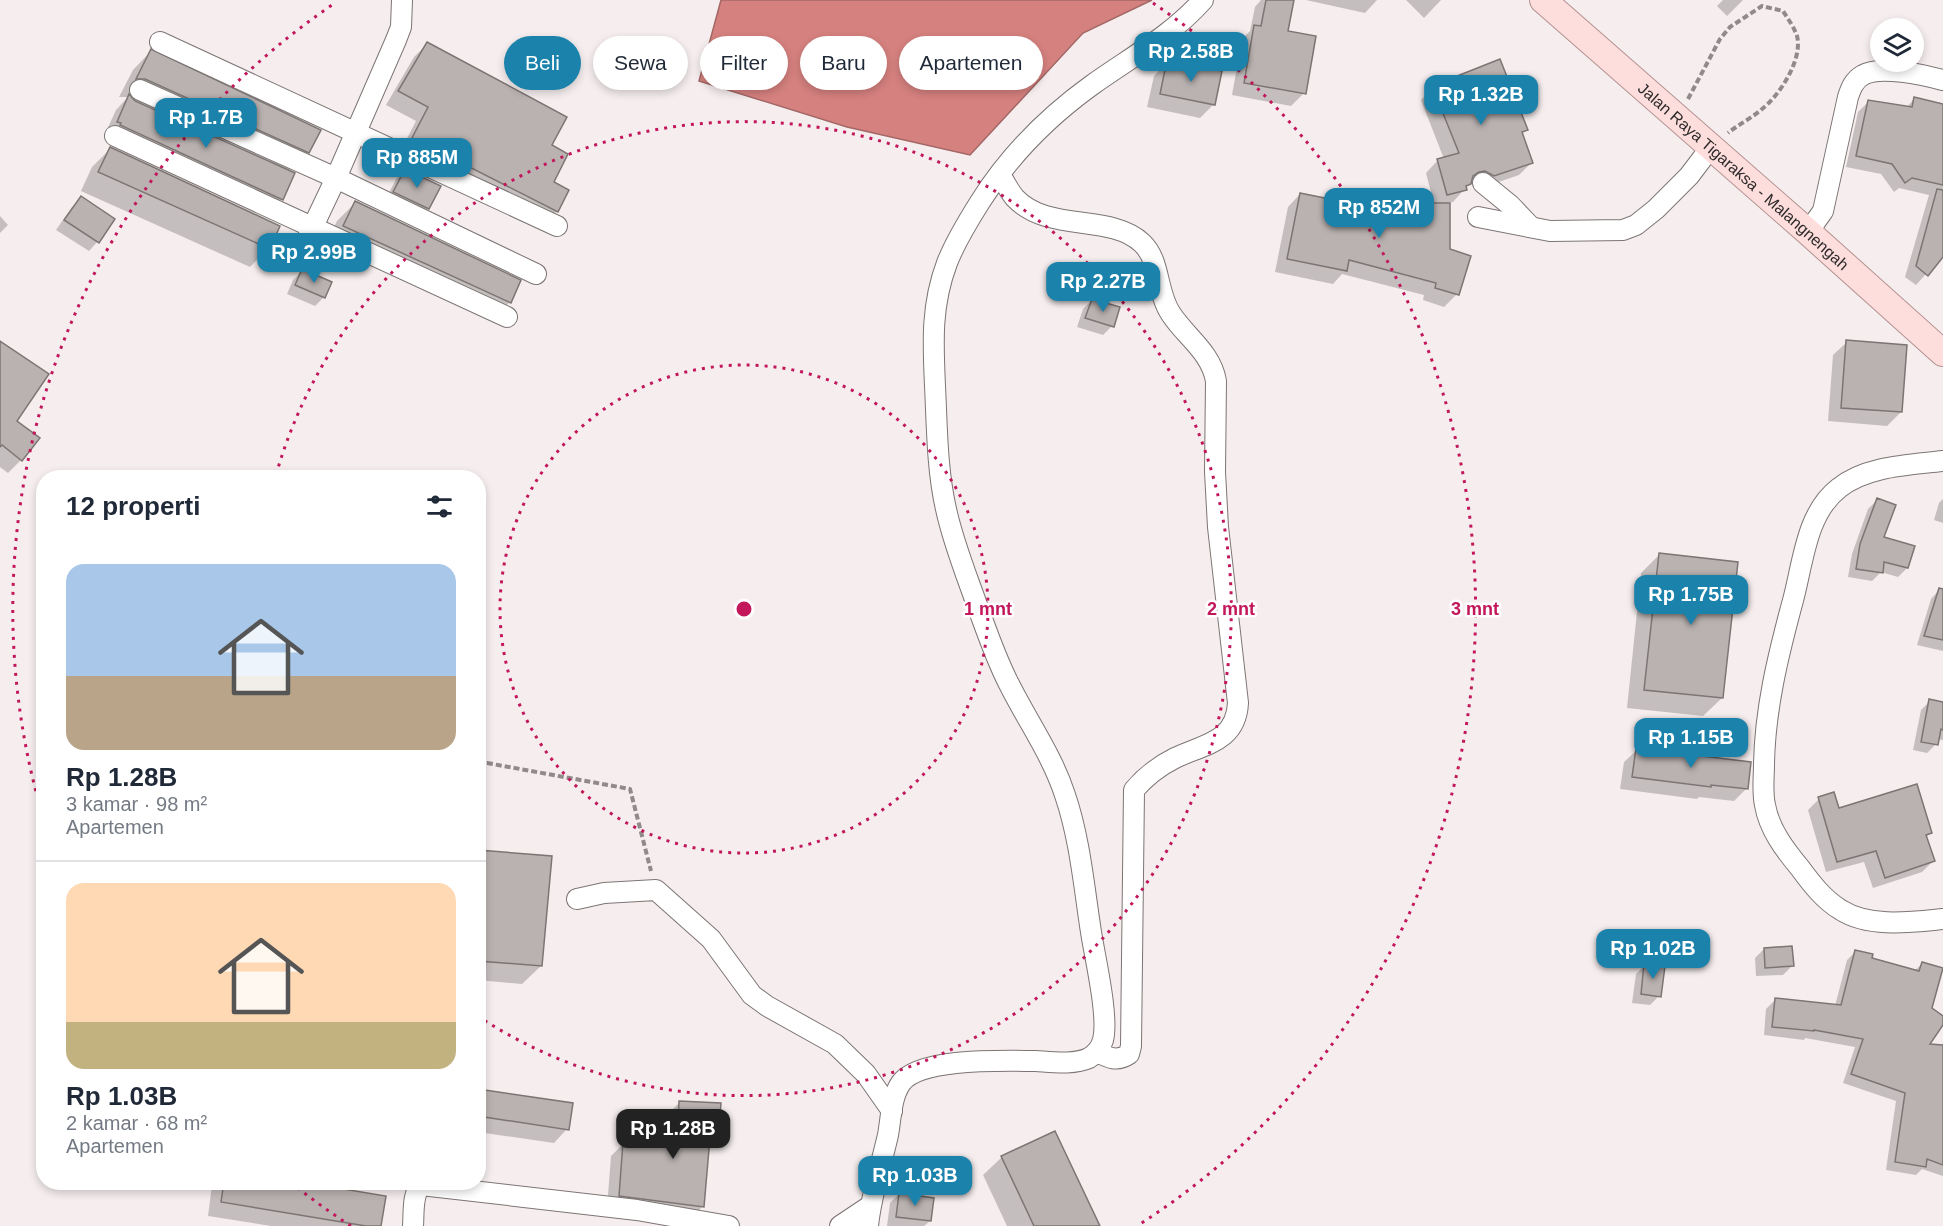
<!DOCTYPE html>
<html lang="id">
<head>
<meta charset="utf-8">
<style>
  body { margin:0; font-family:Arial,sans-serif; background:#f6f6f7; color:#1f2937; height:100vh; display:flex; flex-direction:column; font-size:22px; white-space:nowrap }
  * { box-sizing:border-box; margin:0 }
  p { font-size:20px; color:#747a83 }
  .icon { flex:none; width:33px; height:33px; fill:none; stroke:currentColor; stroke-width:2; stroke-linecap:round; stroke-linejoin:round }
  .map { position:relative; flex:1; overflow:hidden }
  .side { position:absolute; left:36px; top:470px; width:450px; height:720px; display:flex; flex-direction:column; background:#fff; border-radius:24px; box-shadow:0 3px 9px #0003 }
  .side>* { flex:none }
  .hud { position:absolute; left:504px; top:36px; width:570px; height:54px; display:flex; gap:12px }
  .controls { position:absolute; left:1870px; top:18px; display:grid; gap:12px }
  .controls a { display:grid; place-items:center; width:54px; height:54px; border-radius:50%; background:#fff; box-shadow:0 3px 9px #0003; font-size:30px }
  .price { position:absolute; translate:-50% -51px; padding:0 14px; border-radius:12px; background:#1a82ab; color:#fff; font-size:20px; line-height:39px; filter:drop-shadow(0 2px 3px #0008) }
  .price::after { content:''; position:absolute; left:50%; top:36px; width:18px; height:14px; margin-left:-9px; background:inherit; clip-path:polygon(0 0,100% 0,50% 100%) }
  .price.selected { background:#222; color:#fff }
  ul { padding:0; list-style:none }
  li { display:grid; align-content:center; gap:12px; height:318px; padding:0 30px }
  li+li { border-top:2px solid #e0e1e3 }
  li span { display:grid; place-items:center; height:186px; border-radius:18px; color:#555 }
  li>.icon { margin-inline-start:auto }
  span .icon { width:108px; height:108px; fill:#fffc; stroke-width:1 }
  li b { font-size:26px }
  h2 { display:flex; justify-content:space-between; align-items:center; height:72px; padding:0 30px; font-size:26px }
  .tag { padding:0 21px; border-radius:27px; background:#fff; box-shadow:0 3px 9px #0003; font-size:21px; line-height:54px }
  .tag.selected { background:#1a82ab; color:#fff }
  .map>svg:first-child { display:block }
</style>
</head>
<body>
<div class="map">
<svg width="1943" height="1226" viewBox="0 0 1943 1226">
  <rect width="100%" height="100%" fill="#f6eeee"/>
  <path fill="#d5817f" stroke="#a36766" stroke-width="1.5" d="M721 0H1152L1083 33 970 155 847 127 699 81Z"/>
  <g fill="#0003">
    <path d="M1261 0H1292L1287 32 1304 93 1291 106 1232 95 1242 39 1250 31 1255 7Z"/>
    <path d="M1306 0H1377L1365 13Z"/>
    <path d="M1406 0H1441L1424 18Z"/>
    <path d="M1723 0H1743L1727 16 1717 6Z"/>
    <path d="M428 43 550 146 552 183 557 211 543 225 400 152 416 121 386 105 414 57Z"/>
    <path d="M151 51 308 152 288 171 293 174 281 199 268 213 104 136 116 110 128 97H119L133 70Z"/>
    <path d="M1167 62 1214 104 1200 118 1147 107 1154 76Z"/>
    <path d="M1433 87 1526 130 1522 134 1531 163 1519 175 1481 188 1470 183 1453 202 1448 203V250L1457 294 1444 307 1423 300 1424 295 1342 274 1333 284 1275 272 1288 207 1300 194 1374 209 1379 204H1434L1426 173 1438 160 1444 159 1421 100Z"/>
    <path d="M1914 99 1943 106V255L1916 285 1905 277 1929 195 1899 188 1894 192 1881 174 1846 167 1858 112 1869 101 1906 108Z"/>
    <path d="M110 149 278 226 268 248 250 267 81 191 92 167Z"/>
    <path d="M405 170 439 186 428 209 419 218 385 201 396 179Z"/>
    <path d="M81 198 113 219 97 242 89 251 56 230 72 207Z"/>
    <path d="M356 202 510 302 491 321 326 244 337 221Z"/>
    <path d="M0 216 8 225 0 233Z"/>
    <path d="M302 271 324 297 315 306 287 294 293 280Z"/>
    <path d="M1092 300 1112 326 1103 335 1077 327 1083 309Z"/>
    <path d="M1847 342 1901 412 1887 426 1828 421 1833 355Z"/>
    <path d="M0 343 21 460 8 473 0 467Z"/>
    <path d="M1943 499V523L1934 520 1939 503Z"/>
    <path d="M1877 500 1882 538 1907 568 1898 577 1881 572 1872 581 1848 577 1852 554 1868 509Z"/>
    <path d="M1659 555 1722 698 1703 716 1627 708 1641 573Z"/>
    <path d="M1939 590 1943 591V651L1917 645 1931 599Z"/>
    <path d="M1930 701 1943 703V740L1937 739 1936 744 1927 753 1913 750 1921 710Z"/>
    <path d="M1637 750 1747 788 1734 801 1699 797 1697 799 1620 789 1624 762Z"/>
    <path d="M1819 799 1838 809 1931 833 1925 838 1933 861 1922 872 1873 888 1864 862 1826 872 1808 810Z"/>
    <path d="M478 851 541 966 522 984 478 980Z"/>
    <path d="M1764 949 1792 966 1783 975 1756 976 1755 958Z"/>
    <path d="M1856 951 1870 959 1914 971 1922 964 1932 1077 1943 1079V1176L1922 1169 1916 1175 1886 1170 1896 1101 1843 1083 1855 1047 1805 1038 1804 1040 1764 1035 1766 1009 1775 1000 1835 1006 1847 960Z"/>
    <path d="M1645 965 1659 996 1650 1005 1632 1003 1636 974Z"/>
    <path d="M478 1091 567 1129 554 1143 478 1132Z"/>
    <path d="M680 1102 718 1125 709 1134 703 1206 690 1219 607 1208 611 1156 624 1143 665 1147 667 1115Z"/>
    <path d="M1002 1157 1098 1226H1007L983 1175Z"/>
    <path d="M215 1182H292L380 1226H271L208 1216 212 1185Z"/>
    <path d="M899 1194 930 1221 924 1226H887L890 1203Z"/>
  </g>
  <g fill="#b9b2b1" stroke="#7c7574" stroke-width="1.5">
    <path d="M1266 0H1294L1288 31 1316 36 1306 94 1244 83 1254 25 1261 26Z"/>
    <path d="M427 42 567 117 552 145 568 154 554 182 569 190 558 212 454 159 452 164 415 147 418 141 412 138 428 107 398 91Z"/>
    <path d="M151 49 321 130 309 153 145 79H136Z"/>
    <path d="M1500 59 1528 130 1522 132 1533 163 1494 176 1485 171 1479 172 1473 176 1471 184 1466 186 1467 190 1447 195 1437 159 1459 153 1432 86Z"/>
    <path d="M1167 60 1222 71 1215 105 1160 94Z"/>
    <path d="M129 94 135 101 295 173 283 200 120 125 121 123 117 122Z"/>
    <path d="M1914 97 1943 104V185L1912 178 1905 183 1892 164 1856 156 1868 100 1912 107Z"/>
    <path d="M110 147 280 226 270 249 98 172Z"/>
    <path d="M405 169 441 186 429 209 393 192Z"/>
    <path d="M1937 189 1943 190V257L1928 276 1916 266Z"/>
    <path d="M1300 193 1379 209 1378 203H1450V249L1471 256 1459 295 1435 288 1436 283 1349 260 1347 271 1287 259Z"/>
    <path d="M81 196 115 219 99 243 64 220Z"/>
    <path d="M355 201 521 280 511 303 343 226Z"/>
    <path d="M302 269 332 282 325 298 295 285Z"/>
    <path d="M1092 299 1120 307 1114 327 1085 318Z"/>
    <path d="M1846 340 1907 345 1902 412 1841 408Z"/>
    <path d="M0 341 49 374 17 421 40 438 22 461 2 445 0 447Z"/>
    <path d="M1877 498 1896 505 1884 537 1915 546 1908 568 1884 562 1883 573 1856 569 1860 544Z"/>
    <path d="M1659 553 1738 562 1723 698 1644 690Z"/>
    <path d="M1939 588 1943 589V640L1924 636Z"/>
    <path d="M1929 699 1943 702V730L1941 729 1938 745 1921 742Z"/>
    <path d="M1636 748 1751 762 1748 789 1711 785V787L1632 777Z"/>
    <path d="M1917 784 1932 833 1926 835 1935 861 1885 878 1876 851 1837 862 1818 797 1834 792 1839 808Z"/>
    <path d="M478 850 552 856 542 966 478 961Z"/>
    <path d="M1792 946 1794 966 1765 968 1764 948Z"/>
    <path d="M1855 950 1873 954 1872 958 1919 971 1922 962 1943 968 1932 1008 1943 1016V1025L1930 1044 1943 1045V1165L1927 1159 1926 1167 1895 1162 1905 1093 1851 1074 1863 1039 1814 1030V1031L1772 1027 1775 998 1841 1005Z"/>
    <path d="M1644 964 1665 966 1661 997 1641 994Z"/>
    <path d="M478 1089 573 1103 569 1130 478 1116Z"/>
    <path d="M679 1101 721 1103 719 1126H711L704 1207 619 1196 623 1142 677 1146Z"/>
    <path d="M1055 1131 1100 1226H1034L1001 1156Z"/>
    <path d="M224 1182H301L386 1196 381 1226H366L221 1202Z"/>
    <path d="M899 1193 934 1198 931 1221 896 1217Z"/>
  </g>
  <g fill="none" stroke-linecap="round" stroke-linejoin="round">
    <g stroke="#7c7574" stroke-width="22">
      <g id="minor">
        <path d="M160 42 557 226"/>
        <path d="M140 90 336 178 536 274"/>
        <path d="M115 136 507 317"/>
        <path d="M1000 175C1005 182 1009 191 1015 198 1048 233 1110 213 1142 243 1161 261 1156 292 1171 314 1186 337 1211 352 1216 381L1215 472 1218 527 1238 703C1236 742 1204 744 1175 758 1161 765 1145 777 1134 790L1131 1046 1129 1054C1117 1062 1109 1058 1097 1052"/>
        <path d="M1483 183 1510 205 1530 226"/>
        <path d="M1478 217 1550 231 1623 230 1636 225 1656 209 1689 176 1711 147"/>
        <path d="M1808 232 1823 211 1848 97C1851 88 1854 80 1863 75 1880 65 1924 75 1943 80"/>
        <path d="M298 258 336 178 396 40 401 27 402 0"/>
        <path d="M1943 461C1909 465 1866 466 1839 488 1805 514 1803 566 1792 604 1778 656 1765 709 1764 764 1764 777 1762 792 1765 805 1769 829 1785 850 1800 868 1811 883 1824 900 1841 910 1869 928 1912 922 1943 919"/>
        <path d="M577 899 604 893 656 890 711 939 752 995 767 1006 835 1044 866 1074 892 1111"/>
        <path d="M413 1226C414 1213 412 1194 421 1185L637 1210 729 1226"/>
        <path d="M840 1226 870 1206"/>
        <path d="M868 1226C871 1195 881 1166 888 1135 891 1119 891 1097 901 1083 920 1057 1006 1061 1036 1061 1052 1062 1074 1065 1089 1058 1096 1054 1101 1047 1103 1040 1109 1017 1095 958 1091 932 1084 887 1080 839 1065 795 1052 755 1028 722 1009 684 996 659 987 632 977 605 966 574 953 542 946 509 937 470 937 426 935 386 933 343 931 305 947 263 955 242 968 221 980 202 1009 156 1049 116 1092 85 1131 57 1171 36 1203 0"/>
      </g>
    </g>
    <g stroke="#b39190" stroke-width="28">
      <g id="major">
        <path id="s1" d="M1543 0 1808 232 1943 353"/>
      </g>
    </g>
    <g stroke="#908a8a" stroke-width="4" stroke-dasharray="6 3" stroke-linecap="butt">
      <path d="M1688 99 1720 39 1730 27 1762 6 1783 11C1788 19 1794 27 1797 36 1803 59 1780 95 1762 109 1752 118 1739 124 1728 133"/>
      <path d="M478 764 487 763 630 789 651 871"/>
    </g>
    <use href="#minor" stroke="#fff" stroke-width="20"/>
    <use href="#major" stroke="#fddedd" stroke-width="26"/>
  </g>
  <g fill="none" stroke="#c2185b" stroke-width="3" stroke-dasharray="3 6">
    <circle cx="744" cy="609" r="244"/>
    <path d="M276 475A487 487 0 1 1 479 1017"/>
    <path d="M351 1226A731 731 0 0 1 294 1185M43 817A731 731 0 0 1 335 3M1153 3A731 731 0 0 1 1137 1226"/>
  </g>
  <g text-anchor="middle" dominant-baseline="central" stroke-width="5" stroke-linejoin="round" paint-order="stroke">
    <g font-size="16" fill="#2e2b2b" stroke="#fffdfd">
      <text stroke="none"><textPath href="#s1" startOffset="267">Jalan Raya Tigaraksa - Malangnengah</textPath></text>
    </g>
  </g>
  <circle cx="744" cy="609" r="9" fill="#c2185b" stroke="#fffdfd" stroke-width="3"/>
  <g font-size="18" text-anchor="middle" font-weight="bold" fill="#c2185b" stroke="#fffdfd" stroke-width="5" stroke-linejoin="round" paint-order="stroke">
    <text x="988" y="615">1 mnt</text>
    <text x="1231" y="615">2 mnt</text>
    <text x="1475" y="615">3 mnt</text>
  </g>
</svg>
<div class="controls">
<a><svg class="icon" aria-label="layers" viewBox="0 0 24 24"><path d="M12 4l9 5-9 5-9-5zM3 14l9 5 9-5"/></svg></a>
</div>
<b class="price" style="left:1191px;top:83px">Rp 2.58B</b>
<b class="price" style="left:1481px;top:126px">Rp 1.32B</b>
<b class="price" style="left:206px;top:149px">Rp 1.7B</b>
<b class="price" style="left:417px;top:189px">Rp 885M</b>
<b class="price" style="left:1379px;top:239px">Rp 852M</b>
<b class="price" style="left:314px;top:284px">Rp 2.99B</b>
<b class="price" style="left:1103px;top:313px">Rp 2.27B</b>
<b class="price" style="left:1691px;top:626px">Rp 1.75B</b>
<b class="price" style="left:1691px;top:769px">Rp 1.15B</b>
<b class="price" style="left:1653px;top:980px">Rp 1.02B</b>
<b class="price selected" style="left:673px;top:1160px">Rp 1.28B</b>
<b class="price" style="left:915px;top:1207px">Rp 1.03B</b>
<div class="hud">
<a class="tag selected">Beli</a>
<a class="tag">Sewa</a>
<a class="tag">Filter</a>
<a class="tag">Baru</a>
<a class="tag">Apartemen</a>
</div>
<section class="side">
<h2>12 properti<svg class="icon" aria-label="filters" viewBox="0 0 24 24"><path d="M4 7h16M4 17h16"/><circle cx="9" cy="7" r="2"/><circle cx="15" cy="17" r="2"/></svg></h2>
<ul>
<li><span style="background:linear-gradient(#a9c7e8 60%,#b9a48a 0)"><svg class="icon" aria-label="home" viewBox="0 0 24 24"><path d="M3 11l9-7 9 7M6 9v11h12V9"/></svg></span><div><b>Rp 1.28B</b><p>3 kamar · 98 m²</p><p>Apartemen</p></div></li>
<li><span style="background:linear-gradient(#ffd9b3 75%,#c2b280 0)"><svg class="icon" aria-label="home" viewBox="0 0 24 24"><path d="M3 11l9-7 9 7M6 9v11h12V9"/></svg></span><div><b>Rp 1.03B</b><p>2 kamar · 68 m²</p><p>Apartemen</p></div></li>
</ul>
</section>
</div>
</body>
</html>
